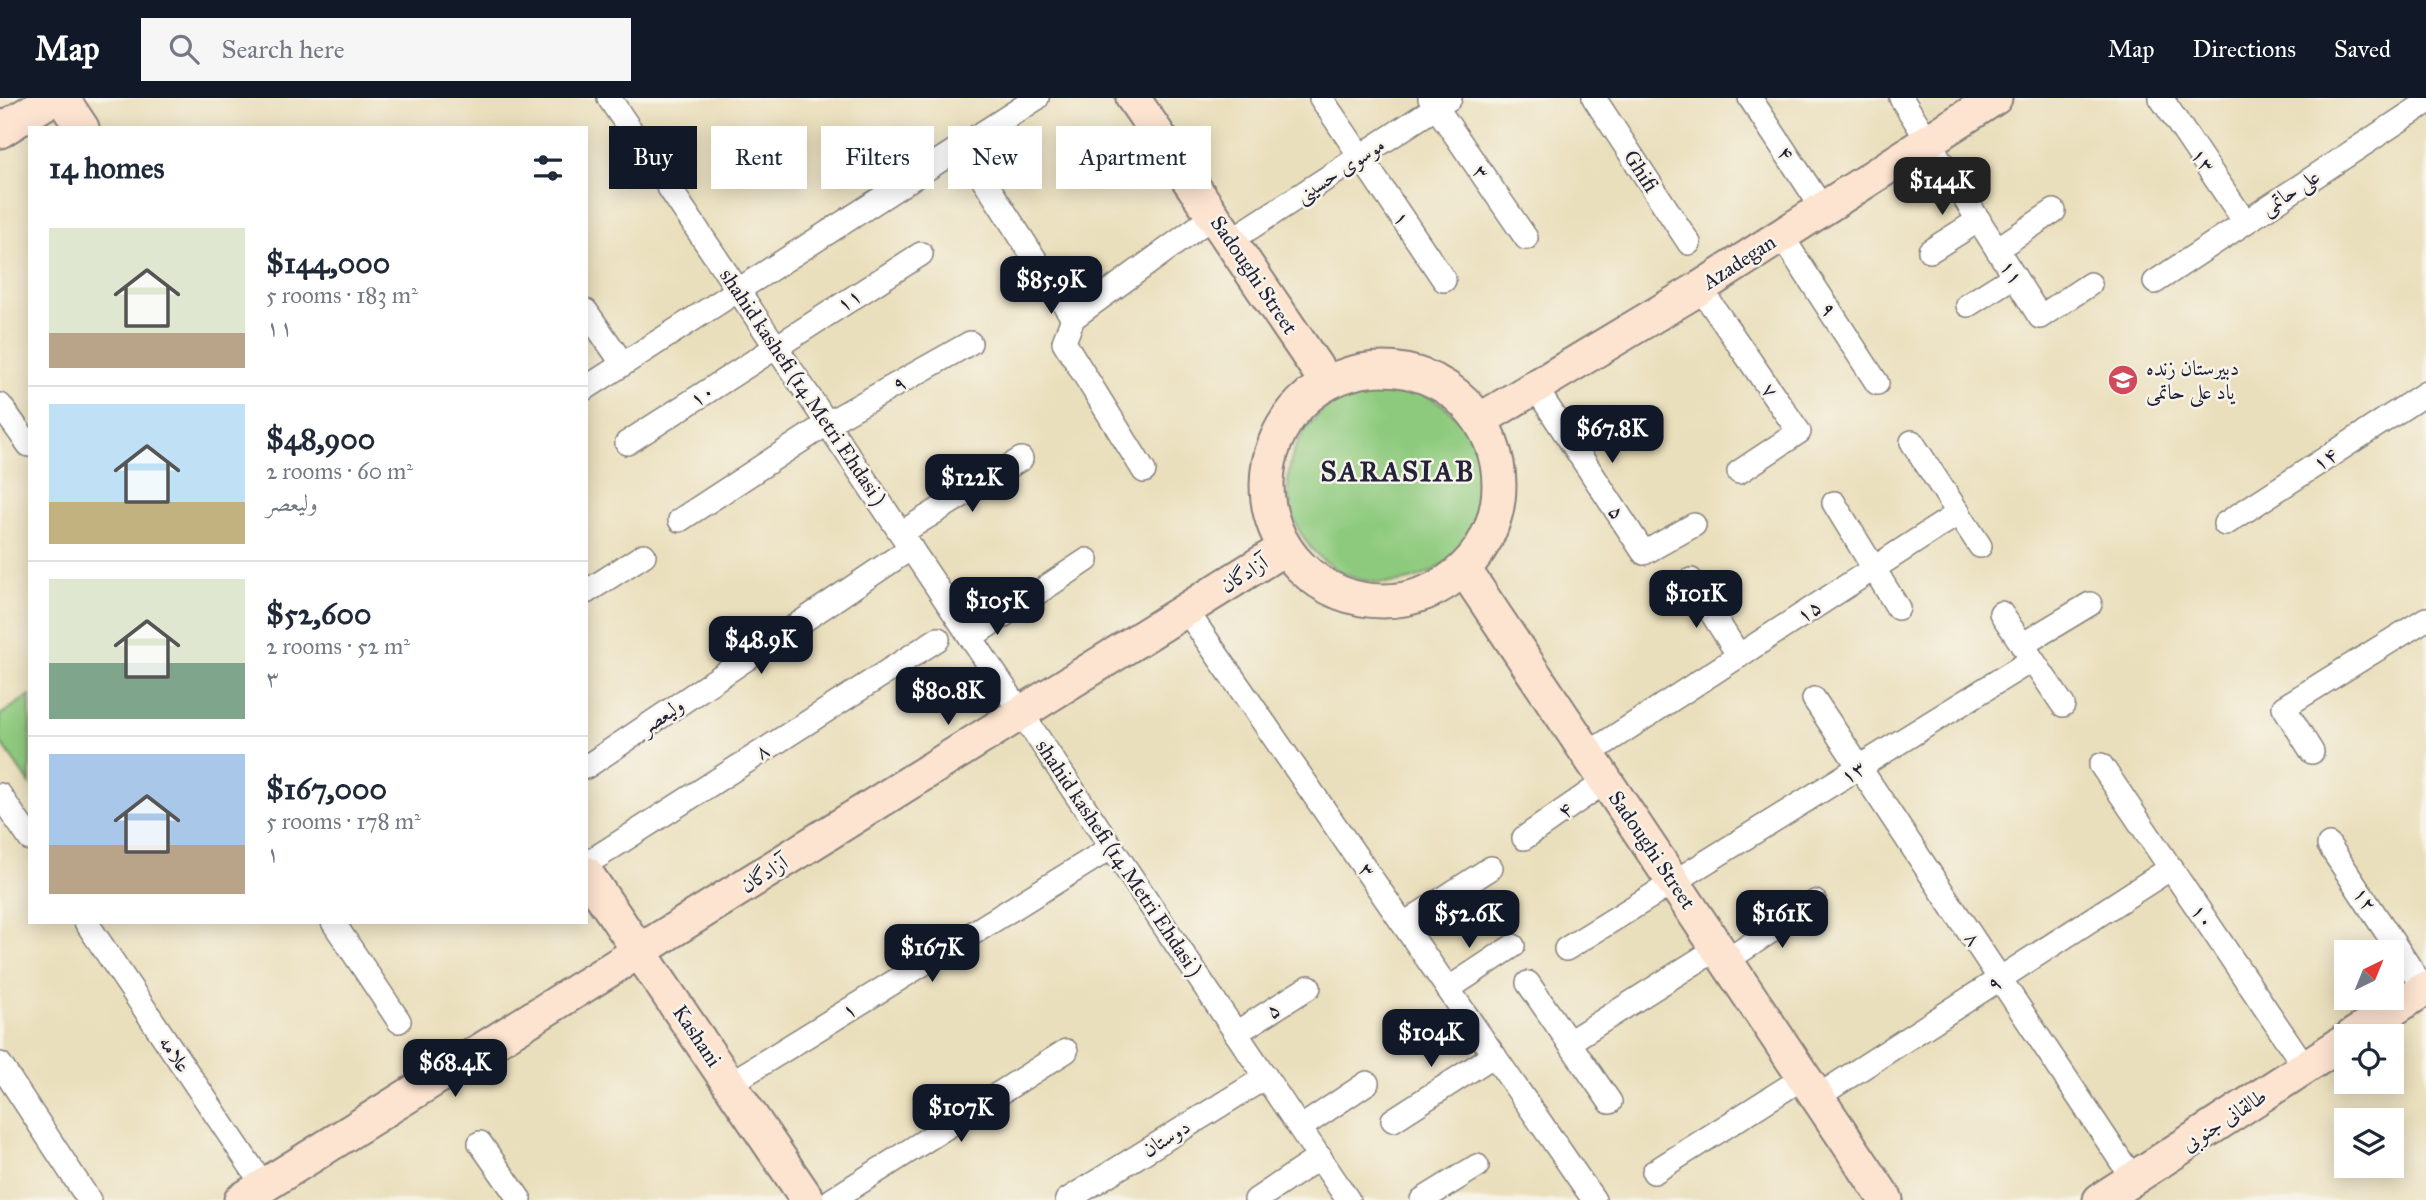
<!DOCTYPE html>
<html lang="en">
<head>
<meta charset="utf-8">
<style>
  body { margin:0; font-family:"IM FELL Great Primer",Amiri,serif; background:#f6f6f7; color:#1f2937; height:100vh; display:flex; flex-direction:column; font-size:26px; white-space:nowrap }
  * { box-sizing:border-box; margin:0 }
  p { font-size:23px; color:#747a83 }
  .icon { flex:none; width:38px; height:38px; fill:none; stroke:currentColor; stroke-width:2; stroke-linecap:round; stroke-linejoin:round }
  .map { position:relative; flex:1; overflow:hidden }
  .panel { position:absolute; left:28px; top:28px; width:560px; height:798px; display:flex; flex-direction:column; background:#fff; border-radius:0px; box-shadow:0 4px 18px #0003 }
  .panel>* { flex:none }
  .top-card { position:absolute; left:609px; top:28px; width:665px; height:63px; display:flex; gap:14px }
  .needle { width:46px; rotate:43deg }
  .buttons { position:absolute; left:2334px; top:842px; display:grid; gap:14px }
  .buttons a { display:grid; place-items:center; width:70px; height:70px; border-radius:0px; background:#fff; box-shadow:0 4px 18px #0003; font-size:35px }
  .price { position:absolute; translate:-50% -60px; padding:0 16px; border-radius:14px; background:#111827; color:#fff; font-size:23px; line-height:46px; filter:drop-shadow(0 2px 4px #0008) }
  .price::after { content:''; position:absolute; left:50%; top:42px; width:21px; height:16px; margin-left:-10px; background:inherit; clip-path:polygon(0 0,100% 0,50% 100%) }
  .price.selected { background:#222; color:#fff }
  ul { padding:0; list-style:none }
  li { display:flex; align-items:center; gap:21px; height:175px; padding:0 21px }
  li+li { border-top:2px solid #e0e1e3 }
  li span { display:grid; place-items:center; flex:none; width:196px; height:140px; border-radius:0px; color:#555 }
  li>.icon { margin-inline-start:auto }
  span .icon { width:84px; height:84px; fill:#fffc; stroke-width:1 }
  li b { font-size:30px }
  h2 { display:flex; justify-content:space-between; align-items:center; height:84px; padding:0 21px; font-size:30px }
  .tag { padding:0 24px; border-radius:0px; background:#fff; box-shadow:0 4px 18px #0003; font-size:24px; line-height:63px }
  .tag.selected { background:#111827; color:#fff }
  header { display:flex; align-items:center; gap:42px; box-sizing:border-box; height:98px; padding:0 35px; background:#111827; color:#fff }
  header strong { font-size:33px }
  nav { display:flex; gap:38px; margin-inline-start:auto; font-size:24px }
  .search { width:490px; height:63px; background:#f6f6f7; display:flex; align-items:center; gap:18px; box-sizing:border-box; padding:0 24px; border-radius:0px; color:#747a83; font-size:26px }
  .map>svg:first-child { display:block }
</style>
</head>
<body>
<header>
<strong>Map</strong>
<div class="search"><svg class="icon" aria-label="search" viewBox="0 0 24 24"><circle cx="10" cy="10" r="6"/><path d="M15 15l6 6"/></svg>Search here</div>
<nav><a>Map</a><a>Directions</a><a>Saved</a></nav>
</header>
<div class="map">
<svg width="2426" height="1102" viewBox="0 0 2426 1102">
  <rect width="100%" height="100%" fill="#f7f3e8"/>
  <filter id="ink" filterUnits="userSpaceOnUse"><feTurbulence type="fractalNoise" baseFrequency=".0143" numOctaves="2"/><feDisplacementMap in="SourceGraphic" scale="14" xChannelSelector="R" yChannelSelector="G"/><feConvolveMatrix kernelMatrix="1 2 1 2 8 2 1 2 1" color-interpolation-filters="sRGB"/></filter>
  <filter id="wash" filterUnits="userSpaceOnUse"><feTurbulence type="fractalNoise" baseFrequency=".00686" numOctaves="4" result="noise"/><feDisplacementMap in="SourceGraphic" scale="28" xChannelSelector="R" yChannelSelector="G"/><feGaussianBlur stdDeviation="1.57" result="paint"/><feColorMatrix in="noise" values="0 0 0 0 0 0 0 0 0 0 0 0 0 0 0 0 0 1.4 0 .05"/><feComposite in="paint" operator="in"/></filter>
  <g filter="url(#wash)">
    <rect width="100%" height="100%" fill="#eadfbc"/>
    <g fill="#8eca7e" stroke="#58765c" stroke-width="2">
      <circle cx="1386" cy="387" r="98"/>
      <path d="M30 597V686L0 643V617Z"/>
    </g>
  </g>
  <g filter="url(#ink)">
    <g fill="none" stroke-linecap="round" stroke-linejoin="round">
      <g stroke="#86807c" stroke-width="26">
        <g id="street">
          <path d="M609 0 1348 1102"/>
          <path d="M1321 0 1444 182"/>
          <path d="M1430 0 1526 140"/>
          <path d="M1594 0 1689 145"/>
          <path d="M1750 0 1823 111"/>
          <path d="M1901 0 2040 219 2090 186"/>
          <path d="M2161 0 2245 124"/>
          <path d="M962 48 1073 220"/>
          <path d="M1781 137 1877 285"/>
          <path d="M1230 143 1450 0"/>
          <path d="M1997 151 2054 113"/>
          <path d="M1930 153 1979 122"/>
          <path d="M2155 184 2426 5"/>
          <path d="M1700 190 1799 334 1739 374"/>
          <path d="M1968 207 2014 178"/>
          <path d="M586 213 623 266"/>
          <path d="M1535 289 1644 455 1694 427"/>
          <path d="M586 290 1037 0"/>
          <path d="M0 307 29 347"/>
          <path d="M1912 344 1980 448"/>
          <path d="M627 345 921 156"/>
          <path d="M1144 373 1064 244 1073 220 1213 118"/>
          <path d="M1834 405 1898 510"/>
          <path d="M680 422 828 325 970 245"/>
          <path d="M2225 426 2426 295"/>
          <path d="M901 435 1021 361"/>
          <path d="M1691 482 1739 558"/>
          <path d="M586 494 644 457"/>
          <path d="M1186 512 1594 1102"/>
          <path d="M2001 515 2063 607"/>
          <path d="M971 539 1087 462"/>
          <path d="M2022 547 2090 506"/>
          <path d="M1814 601 2133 1081"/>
          <path d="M2312 654 2284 609 2426 521"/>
          <path d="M1588 656 1959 415"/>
          <path d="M2101 667 2305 969"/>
          <path d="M586 669 911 450"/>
          <path d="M0 697 30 741"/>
          <path d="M1524 740 1606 683"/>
          <path d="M2329 747 2424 891"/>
          <path d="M586 766 938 541"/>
          <path d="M86 824 264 1088"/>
          <path d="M333 824 399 923"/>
          <path d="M1404 826 1491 770"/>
          <path d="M1566 851 2032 562"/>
          <path d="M1726 863 1815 804"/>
          <path d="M1528 885 1610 1004"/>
          <path d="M1448 891 1513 848"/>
          <path d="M1236 935 1309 889"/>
          <path d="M1569 944 1718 850"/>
          <path d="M0 966 89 1102"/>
          <path d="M729 986 1112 749"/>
          <path d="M1817 999 2171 770"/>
          <path d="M1393 1022 1494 957"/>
          <path d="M1300 1030 1367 985"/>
          <path d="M480 1045 520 1102"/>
          <path d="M1654 1074 1804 979"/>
          <path d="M832 1102 1066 953"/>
          <path d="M1067 1102 1266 979"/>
          <path d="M1256 1102 1320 1059"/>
          <path d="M1422 1102 1477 1068"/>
        </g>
      </g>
      <g stroke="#86807c" stroke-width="37">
        <g id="secondary">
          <path d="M62 0 82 30"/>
          <path d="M1133 0 1327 285"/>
          <path d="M0 33 53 0"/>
          <circle cx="1383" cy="387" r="116"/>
          <path d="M1480 322 1700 190 1995 0"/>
          <path d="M1464 471 1886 1102"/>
          <path d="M586 775 808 1102"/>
          <path d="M2352 938 2426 890"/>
          <path d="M241 1102 1285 450"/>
          <path d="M2100 1102 2347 942"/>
        </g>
      </g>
      <use href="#street" stroke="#fff" stroke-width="23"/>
      <use href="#secondary" stroke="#fde4d1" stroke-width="33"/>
    </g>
  </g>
  <defs>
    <g id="school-disc" transform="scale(1.575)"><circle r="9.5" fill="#d1495b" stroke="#f7f3e8"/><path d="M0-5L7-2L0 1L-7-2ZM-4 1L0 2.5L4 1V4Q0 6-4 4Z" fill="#fff"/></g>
  </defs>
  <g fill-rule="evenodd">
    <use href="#school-disc" x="2123" y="282"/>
  </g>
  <g text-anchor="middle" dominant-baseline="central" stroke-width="5" stroke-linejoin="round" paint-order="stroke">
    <g font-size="21" fill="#22223b" stroke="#f7f3e8">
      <text transform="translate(1786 55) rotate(57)">۴</text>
      <text transform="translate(2203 62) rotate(56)">۱۳</text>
      <text transform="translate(1340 72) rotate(-33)">موسوی حسینی</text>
      <text transform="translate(1641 73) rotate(57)">Ghifi</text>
      <text transform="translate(1481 74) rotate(56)">۳</text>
      <text transform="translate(2290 94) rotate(-33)">علی حاتمی</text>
      <text transform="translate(1402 120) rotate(56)">۱</text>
      <text transform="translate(1739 164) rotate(-33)">Azadegan</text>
      <text transform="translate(2012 174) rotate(58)">۱۱</text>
      <text transform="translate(1254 177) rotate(56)">Sadoughi Street</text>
      <text transform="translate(849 202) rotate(-33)">۱۱</text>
      <text transform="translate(1829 211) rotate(57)">۹</text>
      <text transform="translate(899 285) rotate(-30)">۹</text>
      <text transform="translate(803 289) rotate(56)">shahid kashefi (14 Metri Ehdasi )</text>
      <text transform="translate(1770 292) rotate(55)">۷</text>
      <text transform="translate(702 297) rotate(-33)">۱۰</text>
      <text transform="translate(2325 361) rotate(-33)">۱۴</text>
      <text transform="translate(1617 414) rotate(57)">۵</text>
      <text transform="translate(1244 476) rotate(-32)">آزادگان</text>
      <text transform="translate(1809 513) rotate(-33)">۱۵</text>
      <text transform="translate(662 618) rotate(-34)">ولیعصر</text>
      <text transform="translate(762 653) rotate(-33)">۸</text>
      <text transform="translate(1853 674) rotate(-32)">۱۳</text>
      <text transform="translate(1565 712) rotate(-35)">۴</text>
      <text transform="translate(1652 752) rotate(56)">Sadoughi Street</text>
      <text transform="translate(1119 760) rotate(56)">shahid kashefi (14 Metri Ehdasi )</text>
      <text transform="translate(1367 772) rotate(55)">۳</text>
      <text transform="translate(764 776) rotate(-32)">آزادگان</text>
      <text transform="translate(2365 801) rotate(57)">۱۲</text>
      <text transform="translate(2203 818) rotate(56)">۱۰</text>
      <text transform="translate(1973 841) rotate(56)">۸</text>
      <text transform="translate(1994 885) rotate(-33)">۹</text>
      <text transform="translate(849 912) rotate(-32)">۱</text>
      <text transform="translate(1273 912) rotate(-32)">۵</text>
      <text transform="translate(697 938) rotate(56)">Kashani</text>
      <text transform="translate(175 956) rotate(56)">علامه</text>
      <text transform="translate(2224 1022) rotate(-33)">طالقانی جنوبی</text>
      <text transform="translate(1166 1040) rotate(-32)">دوستان</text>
    </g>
    <g font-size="21" fill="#22223b" stroke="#f7f3e8" text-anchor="start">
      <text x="2146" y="270">دبیرستان زنده<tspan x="2146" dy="24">یاد علی حاتمی</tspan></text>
    </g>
    <g font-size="28" font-weight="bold" letter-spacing="2" fill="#22223b" stroke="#f7f3e8">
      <text x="1398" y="373">SARASIAB</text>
    </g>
  </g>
</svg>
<div class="buttons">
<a><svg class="needle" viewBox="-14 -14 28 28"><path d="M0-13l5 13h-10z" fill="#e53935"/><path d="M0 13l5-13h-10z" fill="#747a83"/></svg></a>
<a><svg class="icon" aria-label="locate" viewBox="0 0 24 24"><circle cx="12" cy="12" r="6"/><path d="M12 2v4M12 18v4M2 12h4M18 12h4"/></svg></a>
<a><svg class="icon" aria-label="layers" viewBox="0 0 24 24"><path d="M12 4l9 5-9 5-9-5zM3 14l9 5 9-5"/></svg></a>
</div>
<b class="price selected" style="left:1942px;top:119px">$144K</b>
<b class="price" style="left:1051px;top:218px">$85.9K</b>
<b class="price" style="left:1612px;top:367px">$67.8K</b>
<b class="price" style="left:972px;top:416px">$122K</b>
<b class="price" style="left:1696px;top:532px">$101K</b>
<b class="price" style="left:997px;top:539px">$105K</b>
<b class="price" style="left:761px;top:578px">$48.9K</b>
<b class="price" style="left:948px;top:629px">$80.8K</b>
<b class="price" style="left:1469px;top:852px">$52.6K</b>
<b class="price" style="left:1782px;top:852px">$161K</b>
<b class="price" style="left:932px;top:886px">$167K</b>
<b class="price" style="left:1431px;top:971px">$104K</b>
<b class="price" style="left:455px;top:1001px">$68.4K</b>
<b class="price" style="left:961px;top:1046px">$107K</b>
<div class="top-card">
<a class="tag selected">Buy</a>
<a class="tag">Rent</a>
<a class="tag">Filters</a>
<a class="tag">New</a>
<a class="tag">Apartment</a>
</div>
<section class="panel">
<h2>14 homes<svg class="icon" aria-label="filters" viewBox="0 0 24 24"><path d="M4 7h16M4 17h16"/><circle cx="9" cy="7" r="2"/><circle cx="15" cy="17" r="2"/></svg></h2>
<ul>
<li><span style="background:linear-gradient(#dfe7d0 75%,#b9a48a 0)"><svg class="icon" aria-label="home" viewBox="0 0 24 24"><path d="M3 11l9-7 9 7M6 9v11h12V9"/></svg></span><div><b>$144,000</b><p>5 rooms · 183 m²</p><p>۱۱</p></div></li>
<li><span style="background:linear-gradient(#bfe0f5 70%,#c2b280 0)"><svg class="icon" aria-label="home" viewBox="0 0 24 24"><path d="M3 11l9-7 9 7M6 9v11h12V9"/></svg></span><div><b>$48,900</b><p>2 rooms · 60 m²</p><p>ولیعصر</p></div></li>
<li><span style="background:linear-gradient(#dfe7d0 60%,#7fa58c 0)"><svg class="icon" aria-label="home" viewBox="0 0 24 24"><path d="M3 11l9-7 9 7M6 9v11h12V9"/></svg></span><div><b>$52,600</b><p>2 rooms · 52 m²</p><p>۳</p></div></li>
<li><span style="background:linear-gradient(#a9c7e8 65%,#b9a48a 0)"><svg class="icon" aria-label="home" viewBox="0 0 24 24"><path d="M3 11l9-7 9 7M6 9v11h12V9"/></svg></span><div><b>$167,000</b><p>5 rooms · 178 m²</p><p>۱</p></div></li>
</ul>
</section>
</div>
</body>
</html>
